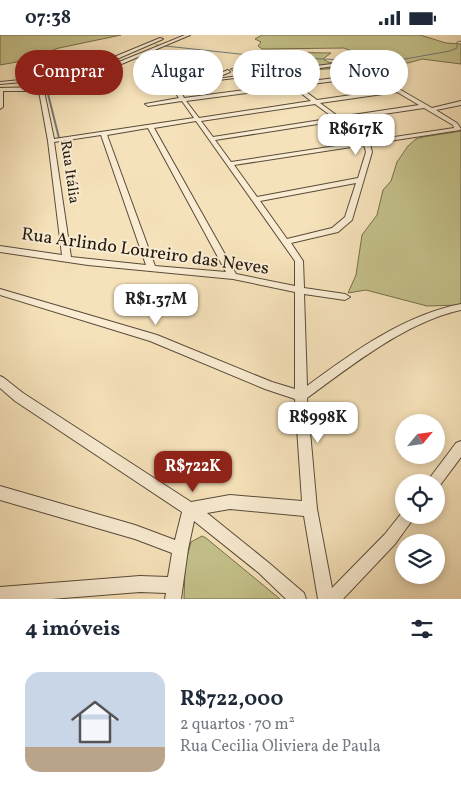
<!DOCTYPE html>
<html lang="pt">
<head>
<meta charset="utf-8">
<style>
  body { margin:0; font-family:Vollkorn,serif; background:#f6f6f7; color:#1f2937; height:100vh; display:flex; flex-direction:column; font-size:19px; white-space:nowrap }
  * { box-sizing:border-box; margin:0 }
  p { font-size:16px; color:#747a83 }
  .icon { flex:none; width:28px; height:28px; fill:none; stroke:currentColor; stroke-width:2; stroke-linecap:round; stroke-linejoin:round }
  .map { position:relative; height:564px; overflow:hidden }
  .panel { display:flex; flex-direction:column; background:#fff; flex:1 }
  .panel>* { flex:none }
  .hud { position:absolute; left:15px; top:15px; width:431px; height:45px; display:flex; gap:10px }
  .needle { width:32px; rotate:61deg }
  .tools { position:absolute; left:395px; top:379px; display:grid; gap:10px }
  .tools a { display:grid; place-items:center; width:50px; height:50px; border-radius:50%; background:#fff; box-shadow:0 2px 8px #0003; font-size:25px }
  .price { position:absolute; translate:-50% -42px; padding:0 11px; border-radius:10px; background:#fff; color:#222; font-size:16px; line-height:32px; filter:drop-shadow(0 1px 2px #0008) }
  .price::after { content:''; position:absolute; left:50%; top:30px; width:15px; height:11px; margin-left:-8px; background:inherit; clip-path:polygon(0 0,100% 0,50% 100%) }
  .price.active { background:#8f2418; color:#fff }
  ul { padding:0; list-style:none }
  li { display:flex; align-items:center; gap:15px; height:125px; padding:0 25px }
  li span { display:grid; place-items:center; flex:none; width:140px; height:100px; border-radius:15px; color:#555 }
  li>.icon { margin-inline-start:auto }
  span .icon { width:60px; height:60px; fill:#fffc; stroke-width:1 }
  li b { font-size:21px }
  h2 { display:flex; justify-content:space-between; align-items:center; height:60px; padding:0 25px; font-size:21px }
  .tag { padding:0 18px; border-radius:22px; background:#fff; box-shadow:0 2px 8px #0003; font-size:18px; line-height:45px }
  .tag.active { background:#8f2418; color:#fff }
  .status { display:flex; justify-content:space-between; align-items:center; height:35px; padding:0 25px; background:#fff; direction:ltr }
  .status svg { height:14px; fill:currentColor }
  .map>svg:first-child { display:block }
</style>
</head>
<body>
<div class="status"><b>07:38</b><svg viewBox="0 0 49 12"><path d="M0 12V9h3v3zM5 12V6h3v6zM10 12V3h3v9zM15 12V0h3v12zM26 1h20v11H26zM47 4h2v5h-2z"/></svg></div>
<div class="map">
<svg width="461" height="564" viewBox="0 0 461 564">
  <rect width="100%" height="100%" fill="#f6e2ba"/>
  <filter id="stains"><feTurbulence type="fractalNoise" baseFrequency=".004" numOctaves="4"/><feColorMatrix values="0 0 0 0 .2 0 0 0 0 .09 0 0 0 0 .02 0 0 0 .5 -.17"/></filter>
  <radialGradient id="worn" r=".72"><stop offset=".6" stop-color="#630" stop-opacity="0"/><stop offset="1" stop-color="#630" stop-opacity=".3"/></radialGradient>
  <g fill="#c4c18a" stroke="#746e4d">
    <path d="M0 0H121L59 13 22 26 0 30Z"/>
    <path d="M262 0H420L446 8 461 9V29L422 24 408 28 372 24 344 13 262 14 258 11 261 7 255 4Z"/>
    <path d="M260 17 331 18 323 24 328 27 361 32C351 35 337 33 326 34 302 35 250 49 230 34L242 31 243 34C252 34 256 29 263 28 270 27 277 30 283 26L280 23 252 20Z"/>
    <path d="M461 96V270L427 271 366 255 348 258 356 240 362 200 377 180 383 155 391 146 397 127 408 111 416 104 423 102Z"/>
    <path d="M202 501 206 503 280 564H184L185 529 191 507Z"/>
  </g>
  <g fill="none" stroke-linecap="round" stroke-linejoin="round">
    <path stroke="#707a77" stroke-width="1" d="M156 10 258 21 388 27 450 16 457 13V7L461 6"/>
    <path stroke="#707a77" stroke-width="2" d="M46 51 59 103"/>
    <g stroke="#584c3a" stroke-width="2">
      <g id="minor">
        <path d="M185 0H190L79 47 44 56 54 104 194 83 182 66 148 71 145 69 179 63 176 59 180 54 228 35 230 37 184 56 182 59 184 63 290 49 276 38 218 45 216 44 347 27 338 22 340 20 432 73 461 66V70L436 75 457 88 461 94 460 95 370 109 372 117 352 185 338 197 291 208 303 226 304 253 345 259 350 262 345 265 304 259 307 351C353 317 404 280 461 269V275C406 287 352 330 307 363L317 474 332 553 385 499 404 475V480H416L395 509 343 564H318L304 481 230 474 207 478 269 528 304 558 306 564H286L259 538 194 486 188 514 181 564H165L166 558 140 557 51 564H0V552L140 541 168 542 172 518 135 504 0 465V451L135 490 175 505 182 477 15 366 0 353V341L4 343 23 358 191 467 230 460 302 466 295 364 265 354 150 306 0 260V254L157 300 272 347 295 354V257L233 244 88 230 0 217V211L62 220 48 106 39 56H3V72L0 74V53L44 52 75 45ZM351 29 367 39 295 48 281 38ZM371 41 393 54 317 65 298 51ZM293 52 311 66 199 83 186 66ZM397 57 419 70 339 82 320 68ZM315 69 334 83 213 102 201 86ZM424 73 453 90 454 93 368 106 343 85ZM196 86 295 226V251L236 239 154 93ZM337 86 362 107 231 127 215 105ZM148 93 226 237 155 231 107 100ZM101 100 146 230 71 222 54 107ZM364 110 366 117 358 143 257 162 234 130ZM356 148 345 182 332 193 287 204 260 166Z"/>
        <path d="M160 3 163 4 89 36 65 43 0 49V47L63 41 85 34Z"/>
        <path d="M461 406V422L438 453H436V448H426L456 408Z"/>
      </g>
    </g>
    <use href="#minor" fill="#f9ecd2" fill-rule="evenodd"/>
  </g>
  <g text-anchor="middle" dominant-baseline="central" stroke-width="4" stroke-linejoin="round" paint-order="stroke">
    <g font-size="15" fill="#231a10" stroke="#f9ecd2">
      <text transform="translate(69 137) rotate(82)">Rua Itália</text>
    </g>
    <g font-size="18" fill="#231a10" stroke="#f9ecd2">
      <text transform="translate(145 217) rotate(8)">Rua Arlindo Loureiro das Neves</text>
    </g>
  </g>
  <rect width="100%" height="100%" filter="url(#stains)"/>
  <rect width="100%" height="100%" fill="url(#worn)"/>
</svg>
<div class="tools">
<a><svg class="needle" viewBox="-14 -14 28 28"><path d="M0-13l5 13h-10z" fill="#e53935"/><path d="M0 13l5-13h-10z" fill="#747a83"/></svg></a>
<a><svg class="icon" aria-label="locate" viewBox="0 0 24 24"><circle cx="12" cy="12" r="6"/><path d="M12 2v4M12 18v4M2 12h4M18 12h4"/></svg></a>
<a><svg class="icon" aria-label="layers" viewBox="0 0 24 24"><path d="M12 4l9 5-9 5-9-5zM3 14l9 5 9-5"/></svg></a>
</div>
<b class="price" style="left:356px;top:121px">R$617K</b>
<b class="price" style="left:156px;top:291px">R$1.37M</b>
<b class="price" style="left:318px;top:409px">R$998K</b>
<b class="price active" style="left:193px;top:458px">R$722K</b>
<div class="hud">
<a class="tag active">Comprar</a>
<a class="tag">Alugar</a>
<a class="tag">Filtros</a>
<a class="tag">Novo</a>
</div>
</div>
<section class="panel">
<h2>4 imóveis<svg class="icon" aria-label="filters" viewBox="0 0 24 24"><path d="M4 7h16M4 17h16"/><circle cx="9" cy="7" r="2"/><circle cx="15" cy="17" r="2"/></svg></h2>
<ul>
<li><span style="background:linear-gradient(#c9d6e8 75%,#b9a48a 0)"><svg class="icon" aria-label="home" viewBox="0 0 24 24"><path d="M3 11l9-7 9 7M6 9v11h12V9"/></svg></span><div><b>R$722,000</b><p>2 quartos · 70 m²</p><p>Rua Cecilia Oliviera de Paula</p></div></li>
</ul>
</section>
</body>
</html>
